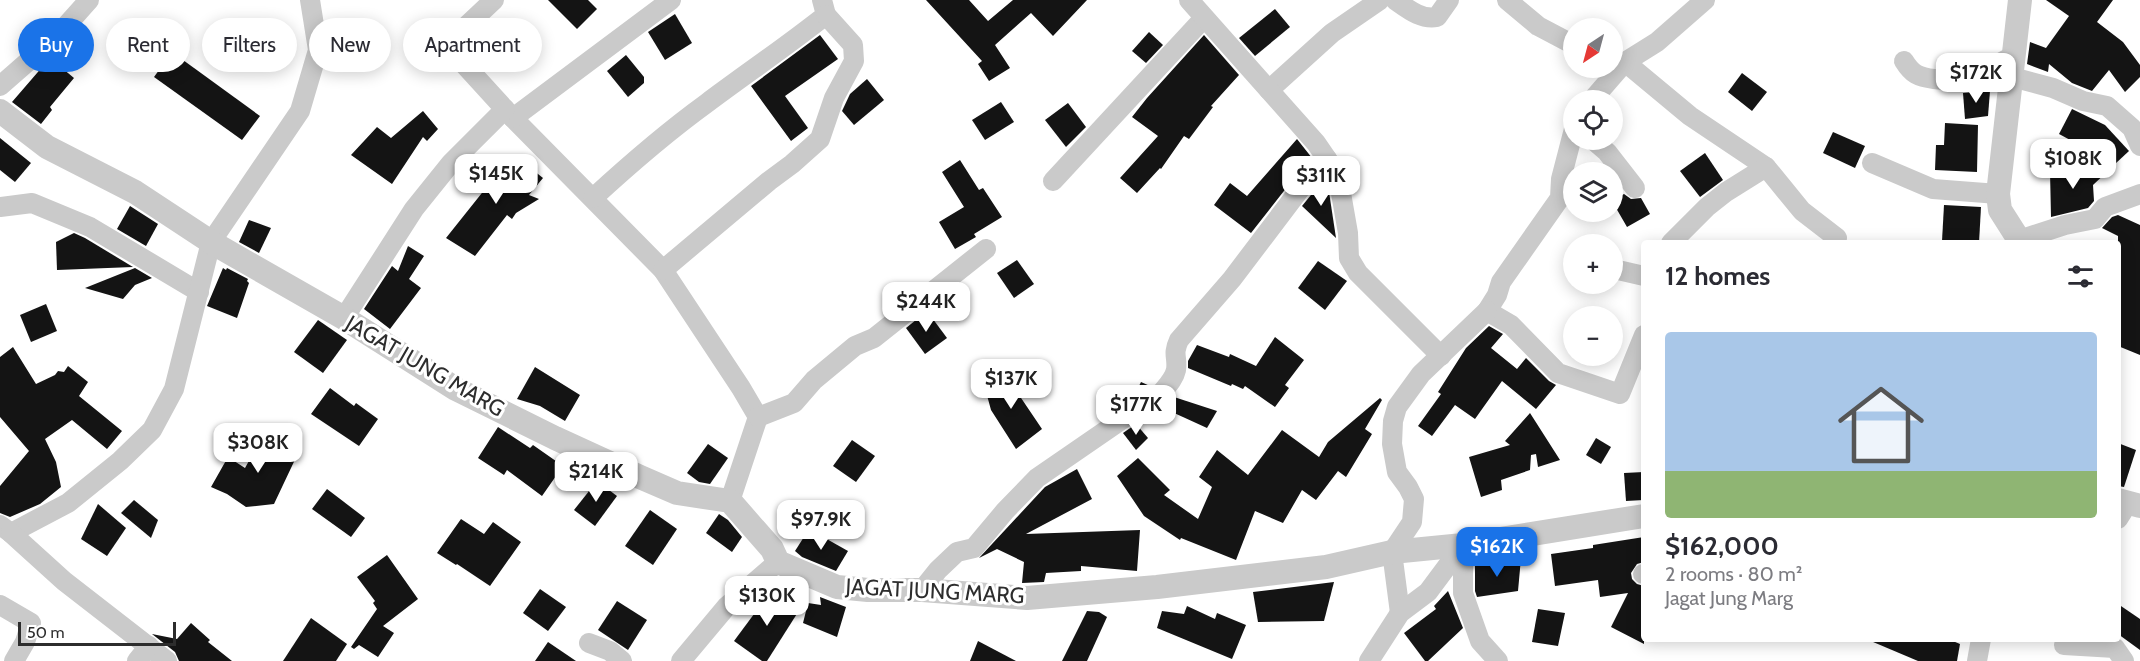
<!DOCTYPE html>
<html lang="en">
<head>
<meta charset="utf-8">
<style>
  body { margin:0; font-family:Cabin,sans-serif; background:#f2f2f3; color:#2b2b33; height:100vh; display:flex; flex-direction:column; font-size:22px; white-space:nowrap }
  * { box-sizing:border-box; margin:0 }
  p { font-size:20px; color:#7c7c81 }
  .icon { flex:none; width:33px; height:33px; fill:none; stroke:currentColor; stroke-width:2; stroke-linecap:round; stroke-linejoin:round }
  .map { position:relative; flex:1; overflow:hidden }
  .panel { position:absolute; left:1641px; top:240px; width:480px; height:402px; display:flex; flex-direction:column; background:#fff; border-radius:6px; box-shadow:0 3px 15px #0003 }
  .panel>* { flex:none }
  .guide { position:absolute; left:18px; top:18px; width:570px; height:54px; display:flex; gap:12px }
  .needle { width:39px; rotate:216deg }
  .buttons { position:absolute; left:1563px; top:18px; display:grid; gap:12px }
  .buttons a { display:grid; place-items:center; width:60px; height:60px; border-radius:50%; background:#fff; box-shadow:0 3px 15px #0003; font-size:30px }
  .scale { position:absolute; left:18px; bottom:15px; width:158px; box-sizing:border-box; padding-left:6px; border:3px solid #2d2d2d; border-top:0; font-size:16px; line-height:21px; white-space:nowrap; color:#2d2d2d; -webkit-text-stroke:4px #fff; paint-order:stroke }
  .price { position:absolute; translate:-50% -51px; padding:0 14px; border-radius:12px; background:#fff; color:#222; font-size:20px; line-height:39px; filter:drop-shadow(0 2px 3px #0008) }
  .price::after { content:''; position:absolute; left:50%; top:36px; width:18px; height:14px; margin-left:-9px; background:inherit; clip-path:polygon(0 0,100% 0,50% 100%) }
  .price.current { background:#1a73e8; color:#fff }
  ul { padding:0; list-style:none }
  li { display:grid; align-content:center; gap:12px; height:318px; padding:0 24px }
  li span { display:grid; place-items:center; height:186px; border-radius:6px; color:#555 }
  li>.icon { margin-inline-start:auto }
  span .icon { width:108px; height:108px; fill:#fffc; stroke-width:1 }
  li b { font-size:26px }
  h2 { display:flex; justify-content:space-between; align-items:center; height:72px; padding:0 24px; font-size:26px }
  .tag { padding:0 21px; border-radius:27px; background:#fff; box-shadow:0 3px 15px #0003; font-size:21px; line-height:54px }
  .tag.current { background:#1a73e8; color:#fff }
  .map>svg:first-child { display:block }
</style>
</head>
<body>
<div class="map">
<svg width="2140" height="661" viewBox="0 0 2140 661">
  <rect width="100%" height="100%" fill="#fff"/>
  <g fill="#141414">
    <path d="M548 0H588L597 9 577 29Z"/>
    <path d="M926 0H969L988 21 1013 0H1087L1053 36 1031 13 995 45 1010 68 989 81 978 64 982 61Z"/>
    <path d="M2046 0H2113L2097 22 2123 42 2140 65V77L2125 92 2109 70 2092 91 2072 83 2049 64 2048 72 2027 64 2030 42 2046 48 2069 16Z"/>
    <path d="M1275 9 1290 27 1255 56 1239 38Z"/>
    <path d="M675 14 692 43 665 60 648 32Z"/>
    <path d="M1149 32 1163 45 1146 63 1132 51Z"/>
    <path d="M258 34 284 50 272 70 246 54Z"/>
    <path d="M820 35 838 59 785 96 808 128 791 141 751 86Z"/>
    <path d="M1204 35 1239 75 1211 106 1213 107 1189 139 1184 136 1161 169 1160 168 1137 193 1120 178 1158 136 1132 117 1147 98Z"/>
    <path d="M172 52 260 116 242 140 154 77Z"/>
    <path d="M626 55 644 77V83L628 97 607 71Z"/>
    <path d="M50 58 74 78 50 107 52 110 41 124 12 102Z"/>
    <path d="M1742 73 1767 92 1752 111 1728 92Z"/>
    <path d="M867 79 884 100 854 125 842 111 850 94Z"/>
    <path d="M1990 91 1988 116 1965 119 1963 93Z"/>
    <path d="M1001 102 1014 122 985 140 972 120Z"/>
    <path d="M1068 103 1086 127 1066 147 1045 120Z"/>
    <path d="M2072 109 2105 125 2129 151 2115 164 2059 134Z"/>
    <path d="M423 111 438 129 427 141 423 137 392 184 351 155 377 127 391 138Z"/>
    <path d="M1945 123 1978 125 1977 172 1935 170 1936 145H1944Z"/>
    <path d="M1833 132 1865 146 1855 168 1823 153Z"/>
    <path d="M0 138 31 163 15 182 0 170Z"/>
    <path d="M1297 139 1312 158 1298 173 1251 233 1214 205 1230 183 1247 196Z"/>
    <path d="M1705 153 1723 180 1700 197 1680 171Z"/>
    <path d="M513 154 543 178 529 195 539 199 516 213 512 219 507 215 475 256 446 238Z"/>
    <path d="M960 160 979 190 983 188 1002 217 974 234 976 237 955 249 939 222 964 207 942 172Z"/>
    <path d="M2110 169 2093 185 2094 201 2088 208 2051 217 2050 171Z"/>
    <path d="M1324 179 1329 192 1336 238 1302 206Z"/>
    <path d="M1624 194 1631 199 1641 198 1650 214 1627 227 1612 201Z"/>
    <path d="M1944 205 1981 207 1979 243 1942 241Z"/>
    <path d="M130 206 158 224 146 246 117 229Z"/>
    <path d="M2118 215 2140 225V355L2118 346V236L2102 228 2112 217Z"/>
    <path d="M249 220 271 228 259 253 239 242Z"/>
    <path d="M74 233 85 238 133 267 57 270 56 242Z"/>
    <path d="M408 246 424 256 409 279 421 288 390 329 364 309 392 266 398 271Z"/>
    <path d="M1017 260 1034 284 1014 298 997 273Z"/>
    <path d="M1318 261 1347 281 1325 310 1298 288Z"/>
    <path d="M135 268 152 278 135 285 123 299 85 288Z"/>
    <path d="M223 268 226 270 227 268 248 279 247 281 249 283 237 318 207 306Z"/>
    <path d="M46 304 57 331 31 342 20 315Z"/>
    <path d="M927 311 947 338 925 354 906 328Z"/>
    <path d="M318 320 347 340 323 373 294 352Z"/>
    <path d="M1489 326 1503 334 1491 348 1517 369 1526 358 1549 381 1556 385 1536 409 1502 381 1475 419 1455 405 1432 436 1418 426 1441 394 1438 392 1466 348Z"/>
    <path d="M1275 337 1304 360 1285 385 1289 388 1275 407 1245 386 1243 389 1232 384 1231 386 1188 368V361L1197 345 1229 357 1230 354 1256 366Z"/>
    <path d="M13 347 36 384 55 375 58 371 64 372 68 366 88 382 79 396 122 431 107 449 72 420 45 439 56 462 61 487 40 504 10 517 0 513V486L29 451 0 417V357Z"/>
    <path d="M1006 365 1015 389 1042 429 1016 449 991 410 985 388Z"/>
    <path d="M535 367 580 395 565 421 540 406 517 399Z"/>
    <path d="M1141 382 1150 386 1136 395 1135 394Z"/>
    <path d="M330 388 354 406 356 403 378 419 359 446 311 414Z"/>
    <path d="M1174 397 1217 411 1207 428 1161 407Z"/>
    <path d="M1380 398 1382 400 1365 429 1372 434 1346 477 1338 471 1316 500 1302 490 1283 523 1255 511 1236 560 1181 538 1180 540 1144 516 1117 476 1138 458 1170 490 1164 495 1198 519 1212 487 1199 477 1217 450 1248 475 1282 430 1319 457 1328 442Z"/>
    <path d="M1530 413 1560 460 1538 467 1536 454 1531 455 1530 470 1501 480 1502 490 1481 497 1469 457 1510 445 1505 441Z"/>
    <path d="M1136 424 1148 438 1136 450 1123 433Z"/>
    <path d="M498 427 530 448 533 445 563 466 542 496 507 470 504 475 478 458Z"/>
    <path d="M264 434 300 449 274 504 246 507 227 494 211 487 228 457 245 468Z"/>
    <path d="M1596 438 1611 447 1601 464 1586 455Z"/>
    <path d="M852 440 875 456 856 482 833 466Z"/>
    <path d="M2118 443 2136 450 2124 487 2118 486Z"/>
    <path d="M708 444 728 458 710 484 699 482 687 473Z"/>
    <path d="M1077 469 1092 499 1026 534 1140 530 1137 571 1081 566V571L1046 573 1044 582 1022 583 1024 562 997 549 979 558 1045 487Z"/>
    <path d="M1644 472V500L1626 501 1624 473Z"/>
    <path d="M597 481 617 496 595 526 574 510Z"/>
    <path d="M327 489 365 518 351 537 312 509Z"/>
    <path d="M134 500 158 520 151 538 121 513Z"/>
    <path d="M98 504 126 528 107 556 81 539Z"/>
    <path d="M650 510 677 529 653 565 625 546Z"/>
    <path d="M719 514 728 520 742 537 732 552 706 533Z"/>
    <path d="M461 519 484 534 493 522 521 542 490 586 457 564 456 565 437 553Z"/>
    <path d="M809 529 848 551 836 571 802 557 795 551Z"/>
    <path d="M1644 537V562L1637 564 1631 573 1632 579 1637 584 1644 586V644L1611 627 1628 593 1600 597 1598 580 1555 586 1551 554 1593 548V545Z"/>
    <path d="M387 555 418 599 383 626 394 633 378 657 359 645 354 649 351 647 377 609 373 603 375 601 357 577Z"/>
    <path d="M1521 558 1518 591 1477 597 1475 591V566Z"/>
    <path d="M1334 582 1324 621 1258 622 1253 592Z"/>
    <path d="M540 589 566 607 548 631 523 613Z"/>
    <path d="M1448 591 1463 628 1428 661H1425L1404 633 1436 609 1434 606Z"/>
    <path d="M774 592 800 609 767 661H762L734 641 757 610Z"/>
    <path d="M820 597 846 607 837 637 803 623 808 603 821 605Z"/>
    <path d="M617 601 647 620 628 650 598 630Z"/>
    <path d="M2118 604 2140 619V650L2118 634Z"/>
    <path d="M1187 606 1215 619 1217 613 1246 625 1232 659 1157 628 1162 611 1184 614Z"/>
    <path d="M1538 609 1565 613 1558 646 1532 642Z"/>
    <path d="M1087 611 1099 612 1107 617 1087 661H1062Z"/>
    <path d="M311 618 347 644 336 661H283Z"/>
    <path d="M191 623 210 640 208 642 232 661H179L175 652 152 634 177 639Z"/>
    <path d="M1866 639H1948L1960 644 1957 661H1918Z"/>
    <path d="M978 641 1016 661H970Z"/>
    <path d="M548 642 576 661H535Z"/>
  </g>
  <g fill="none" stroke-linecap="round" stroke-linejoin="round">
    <g stroke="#cacaca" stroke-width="20">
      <path d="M494 0 462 30 451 50 513 118 663 270 741 388 758 417 730 501"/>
      <path d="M1395 0C1408 9 1421 20 1437 17L1449 0"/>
      <path d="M1507 0 1538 26 1574 45"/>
      <path d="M1904 61C1912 74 1918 77 1934 79 1968 84 1984 71 2013 56"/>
      <path d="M1612 62H1625L1690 116 1766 167 1802 211 1837 238 1835 243"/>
      <path d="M2012 77 2053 88 2083 101 2107 106 2132 128 2140 146"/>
      <path d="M0 86 56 37 89 0"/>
      <path d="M1269 90 1332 33 1380 0"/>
      <path d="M1592 100 1625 62 1657 42 1705 0"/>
      <path d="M513 118 671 0"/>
      <path d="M1574 129 1561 179 1560 198 1501 282 1497 295 1487 311 1511 325 1558 373 1620 394 1644 335"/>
      <path d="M1593 140 1607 152 1635 188"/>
      <path d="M1327 159 1338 176 1348 233 1349 258 1358 273 1441 356"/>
      <path d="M1872 163 1933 189 1998 194"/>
      <path d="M1053 181 1204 18"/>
      <path d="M593 198C630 164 667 132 707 103 747 73 787 46 826 15L822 0"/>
      <path d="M0 207 32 203 90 227 199 292"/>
      <path d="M2019 240 2065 225 2095 219 2105 207 2140 194"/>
      <path d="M1671 243 1707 207 1726 192 1766 167"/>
      <path d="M1612 265 1618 270 1644 276"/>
      <path d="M663 270 769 181 792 164 820 139 834 98 854 61 853 45 826 15"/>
      <path d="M344 318 414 209 451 163 505 109"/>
      <path d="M758 417 794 403 814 380 855 346 874 338 986 249"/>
      <path d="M2118 519 2128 503"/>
      <path d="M0 525 11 533 68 503 120 461 152 430 174 389 211 242 300 111 318 50 310 0"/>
      <path d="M11 533 64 581 167 661"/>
      <path d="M1463 545V593L1480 641 1498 661"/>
      <path d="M1643 574H1644"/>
      <path d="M922 590 938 570 957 552 974 548 1005 511 1037 478 1162 392C1168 385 1174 379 1176 370 1178 357 1172 355 1179 340L1232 279 1307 180 1327 159 1316 143 1189 0"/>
      <path d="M0 605 31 623 25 642 14 661"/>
      <path d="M1400 613 1392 552 1412 522 1414 499 1408 487 1397 472 1392 444 1393 421 1397 407 1421 374 1487 311"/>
      <path d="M589 643 610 651 622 661"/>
      <path d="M2064 645 2115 648 2124 661"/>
      <path d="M137 661 149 646"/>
      <path d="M681 661 727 606 778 562"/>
      <path d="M1369 661 1400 613 1428 592 1463 545"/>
      <path d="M1977 661 1981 639"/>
    </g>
    <g stroke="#cacaca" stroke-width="24">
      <path d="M2020 0 1998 194 2000 210 2021 243"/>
      <path d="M0 111 47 147 135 192 211 242 344 318 456 389 555 438 640 477 677 493 730 501 772 549 778 562 837 587 868 590H922L1027 598 1157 587 1326 567 1392 552 1463 545 1644 516"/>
      <path d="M2118 500 2140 506"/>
    </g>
  </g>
  <g text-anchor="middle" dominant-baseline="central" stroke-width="6" stroke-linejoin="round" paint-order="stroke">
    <g font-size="22" fill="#2d2d2d" stroke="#fff">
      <text transform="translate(425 366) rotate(30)">JAGAT JUNG MARG</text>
      <text transform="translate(935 591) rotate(3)">JAGAT JUNG MARG</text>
    </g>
  </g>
</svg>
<div class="buttons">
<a><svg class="needle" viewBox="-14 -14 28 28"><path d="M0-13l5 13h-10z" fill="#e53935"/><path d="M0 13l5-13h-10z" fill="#7c7c81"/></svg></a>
<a><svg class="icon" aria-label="locate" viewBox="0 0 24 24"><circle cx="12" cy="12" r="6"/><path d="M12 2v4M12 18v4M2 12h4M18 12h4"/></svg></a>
<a><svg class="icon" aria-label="layers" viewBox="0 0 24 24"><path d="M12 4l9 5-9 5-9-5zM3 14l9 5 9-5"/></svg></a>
<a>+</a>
<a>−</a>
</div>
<div class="scale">50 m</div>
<b class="price" style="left:1976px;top:104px">$172K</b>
<b class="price" style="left:2073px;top:190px">$108K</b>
<b class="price" style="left:496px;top:205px">$145K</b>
<b class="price" style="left:1321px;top:207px">$311K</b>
<b class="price" style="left:926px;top:333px">$244K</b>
<b class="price" style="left:1011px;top:410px">$137K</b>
<b class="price" style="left:1136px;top:436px">$177K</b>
<b class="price" style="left:258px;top:474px">$308K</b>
<b class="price" style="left:596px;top:503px">$214K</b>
<b class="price" style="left:821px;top:551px">$97.9K</b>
<b class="price current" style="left:1497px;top:578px">$162K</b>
<b class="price" style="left:767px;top:627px">$130K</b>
<div class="guide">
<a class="tag current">Buy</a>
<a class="tag">Rent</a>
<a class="tag">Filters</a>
<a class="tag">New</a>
<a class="tag">Apartment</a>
</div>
<section class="panel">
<h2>12 homes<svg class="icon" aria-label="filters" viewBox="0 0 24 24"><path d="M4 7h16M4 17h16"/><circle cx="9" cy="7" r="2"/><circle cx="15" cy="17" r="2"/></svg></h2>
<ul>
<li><span style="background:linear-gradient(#a9c7e8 75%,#8fb573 0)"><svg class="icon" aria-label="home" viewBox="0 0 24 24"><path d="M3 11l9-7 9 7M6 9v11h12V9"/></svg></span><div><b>$162,000</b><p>2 rooms · 80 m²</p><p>Jagat Jung Marg</p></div></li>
</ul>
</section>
</div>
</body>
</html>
